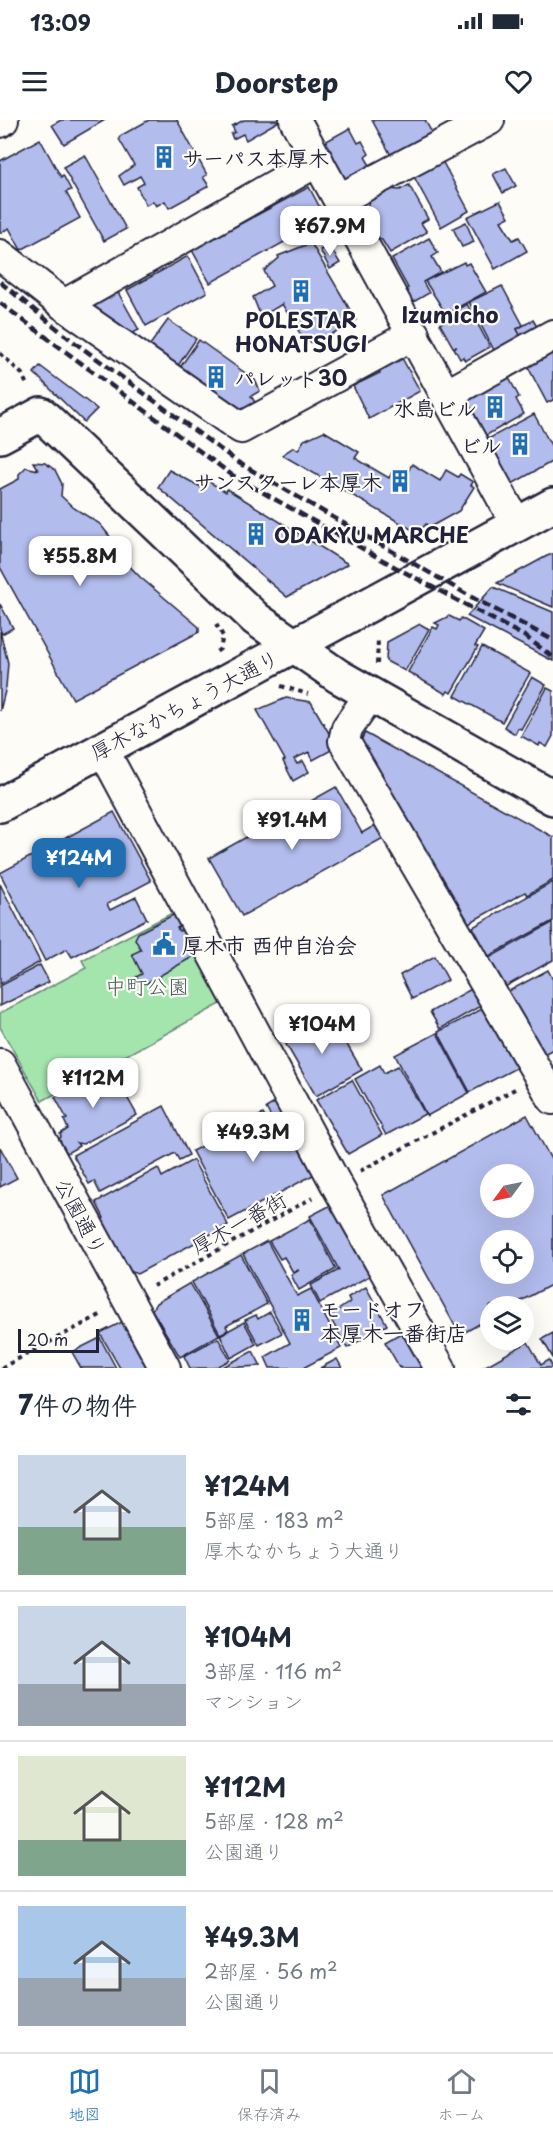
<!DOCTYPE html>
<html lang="ja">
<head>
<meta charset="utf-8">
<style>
  body { margin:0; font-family:"Playpen Sans","Klee One",sans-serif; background:#f2f2f3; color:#1f2937; height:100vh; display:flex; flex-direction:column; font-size:22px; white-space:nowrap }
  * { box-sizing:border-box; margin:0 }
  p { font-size:20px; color:#747a83 }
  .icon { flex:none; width:33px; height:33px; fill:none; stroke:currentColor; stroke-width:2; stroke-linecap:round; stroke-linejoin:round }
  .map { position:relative; height:1248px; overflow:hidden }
  .panel { display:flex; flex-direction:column; background:#fff; flex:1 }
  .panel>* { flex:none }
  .needle { width:39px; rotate:237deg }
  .controls { position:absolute; left:480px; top:1044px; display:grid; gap:12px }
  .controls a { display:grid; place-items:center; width:54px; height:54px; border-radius:50%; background:#fff; box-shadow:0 6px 24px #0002; font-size:30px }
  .scale { position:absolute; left:18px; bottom:15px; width:81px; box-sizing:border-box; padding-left:6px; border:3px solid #22223b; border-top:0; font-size:16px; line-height:21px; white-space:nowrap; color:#22223b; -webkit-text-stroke:4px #fdfcf7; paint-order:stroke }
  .price { position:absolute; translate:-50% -51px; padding:0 14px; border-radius:12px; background:#fff; color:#222; font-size:20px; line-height:39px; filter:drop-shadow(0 2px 3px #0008) }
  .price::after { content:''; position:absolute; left:50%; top:36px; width:18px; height:14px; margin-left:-9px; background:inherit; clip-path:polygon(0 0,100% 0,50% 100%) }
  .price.active { background:#1f6fb2; color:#fff }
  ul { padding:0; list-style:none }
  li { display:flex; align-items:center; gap:18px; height:150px; padding:0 18px }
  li+li { border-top:2px solid #e0e1e3 }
  li span { display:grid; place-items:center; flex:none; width:168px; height:120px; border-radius:0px; color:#555 }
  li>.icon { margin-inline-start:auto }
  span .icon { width:72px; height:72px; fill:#fffc; stroke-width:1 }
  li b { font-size:26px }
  h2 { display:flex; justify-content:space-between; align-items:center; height:72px; padding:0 18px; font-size:26px }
  .status { display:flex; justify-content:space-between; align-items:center; height:42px; padding:0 30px; background:#fff; direction:ltr }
  .status svg { height:16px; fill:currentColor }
  header { display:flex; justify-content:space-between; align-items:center; height:78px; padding:0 18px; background:#fff; font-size:27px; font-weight:700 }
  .menu { display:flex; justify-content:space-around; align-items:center; height:84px; border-top:2px solid #e0e1e3; background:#fff; font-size:16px; color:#747a83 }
  .menu a { display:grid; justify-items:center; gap:3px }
  .menu .active { color:#1f6fb2 }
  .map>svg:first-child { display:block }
</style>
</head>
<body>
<div class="status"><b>13:09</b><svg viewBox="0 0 49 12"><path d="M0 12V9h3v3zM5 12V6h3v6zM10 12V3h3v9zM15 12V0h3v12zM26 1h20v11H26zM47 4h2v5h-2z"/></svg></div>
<header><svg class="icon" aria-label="menu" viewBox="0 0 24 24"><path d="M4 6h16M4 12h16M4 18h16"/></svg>Doorstep<svg class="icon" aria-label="heart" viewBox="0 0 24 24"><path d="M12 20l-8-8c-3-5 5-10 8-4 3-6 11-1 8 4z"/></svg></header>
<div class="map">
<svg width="553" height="1248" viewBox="0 0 553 1248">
  <rect width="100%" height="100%" fill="#fdfcf7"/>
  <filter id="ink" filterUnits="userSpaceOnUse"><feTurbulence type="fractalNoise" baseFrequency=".0167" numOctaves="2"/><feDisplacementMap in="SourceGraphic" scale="12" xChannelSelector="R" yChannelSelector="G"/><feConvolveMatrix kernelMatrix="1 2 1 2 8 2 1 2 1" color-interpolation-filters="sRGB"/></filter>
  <g filter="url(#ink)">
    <path fill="#a4e4ad" stroke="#638374" stroke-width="1.5" d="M178 790 228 880 42 981 0 907V893L86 848 82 840Z"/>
    <g fill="#b2bced" stroke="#22223b" stroke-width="1.5" fill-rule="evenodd">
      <path d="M61 0H105L64 24 52 5Z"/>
      <path d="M149 0H177L207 55 203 57 209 66 169 88 165 81 156 86 153 81 146 85 137 67 144 63 140 56 124 65 119 56 134 45 119 19 120 16Z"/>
      <path d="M244 0H279V1L246 20 243 14 233 19 231 14 235 12 232 6Z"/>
      <path d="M372 0H425L434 17 393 39Z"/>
      <path d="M350 8 358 23 362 21 369 34 365 37 371 47 344 62 323 23Z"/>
      <path d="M40 19 61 57 63 55 71 70 66 72 80 98 21 130 9 108 0 113V41Z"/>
      <path d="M85 35 126 109 104 121 63 47Z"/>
      <path d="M440 37 469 91 441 107 412 53Z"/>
      <path d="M506 48 516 66 503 73 493 54Z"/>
      <path d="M409 65 428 99 421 103 427 112 390 133 382 120 372 113 366 102V89L372 78 388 69 400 70Z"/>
      <path d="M309 67 326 99 210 163 192 130Z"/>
      <path d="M500 81 509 97 501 101 513 120 519 117 527 131 495 149 467 97Z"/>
      <path d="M466 102 474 122 462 127 453 108Z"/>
      <path d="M429 118 438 133 432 137 441 152 423 162 429 173 410 184 403 171 408 168 392 139Z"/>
      <path d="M311 123 356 200 315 224 304 220 282 184 261 197 253 177 272 166 264 151 279 138 278 136Z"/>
      <path d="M329 125 340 143 330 149 320 130Z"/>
      <path d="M188 136 207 172 146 206 127 170Z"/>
      <path d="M464 142 465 145 469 143 486 172 446 194 425 161Z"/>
      <path d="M114 165 139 210 121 219 79 190Z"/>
      <path d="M502 166 523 205 517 209 523 220 496 234 469 182Z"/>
      <path d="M467 184 490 227 465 241 463 237 460 239 454 228 457 227H453L440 204 443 202 441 198Z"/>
      <path d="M168 200 196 219 173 253 144 233Z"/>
      <path d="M533 200 542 215 525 224 517 209Z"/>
      <path d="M199 220 255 260 260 271 251 276 256 284 238 295 176 253Z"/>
      <path d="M553 233V280L547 283 528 247Z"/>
      <path d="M402 238 420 271 369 299 353 266 380 253 379 251Z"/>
      <path d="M40 246 97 289 84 302 34 253Z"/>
      <path d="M508 256 519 277 516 279 524 294 485 316 465 279Z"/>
      <path d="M534 294 553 329V341L512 364 488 319Z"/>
      <path d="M324 311 359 332 355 338 389 358 392 352 404 359 412 344 440 361 446 350 458 357 460 354 473 362 471 365 474 367 459 391 430 407 426 404 418 413 282 335 294 327 298 330 304 320Z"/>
      <path d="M33 342 45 343 55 350 62 364 61 376 74 388 100 404 111 418 118 434 140 457 199 507V512L73 579 0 447V369L19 359V354L26 347 38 350Z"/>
      <path d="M169 350 201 367 206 360 226 372 227 369 348 444 287 477 158 367Z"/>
      <path d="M553 434V487L497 463 547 436Z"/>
      <path d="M493 467 553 492V541L467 496Z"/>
      <path d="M0 484 13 508 2 514 0 509Z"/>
      <path d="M449 496 459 501 461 498 484 511 475 526 478 527 451 573 448 571 446 574 408 552 433 507 437 509 439 505 435 503Z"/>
      <path d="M420 504 429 509 405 551 386 541 387 522Z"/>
      <path d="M0 511 8 543 6 567 0 591Z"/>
      <path d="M482 527 530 553 502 602 455 576Z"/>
      <path d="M532 557 546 565 521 609 518 608 515 614 504 607Z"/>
      <path d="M547 568 553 571V616L547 627 540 623 539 626 521 616Z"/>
      <path d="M286 578 311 582 337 627 313 640 309 632 294 639 297 644 303 641 309 652 293 661 283 641 285 640 257 590Z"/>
      <path d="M365 613 553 717V760L527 775 525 772 469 803 456 780 454 782 361 620Z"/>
      <path d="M336 667 362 713 379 703 387 716 242 796 209 738Z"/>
      <path d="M114 692 151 761 107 784 110 790 136 777 147 799 72 837 67 829 45 841 0 753Z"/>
      <path d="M553 762V801L489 836 473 807Z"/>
      <path d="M0 764 40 842 0 864Z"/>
      <path d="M175 794 181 806 177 808 179 811 182 810 196 835 147 863H140L136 857 142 854 132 834 141 830 135 819 138 813Z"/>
      <path d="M552 803 553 840 503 868 487 839Z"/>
      <path d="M435 836 448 860 412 879 400 855Z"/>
      <path d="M40 845 49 862 0 886V866Z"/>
      <path d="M548 850 553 860V929L546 933 537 931 507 872Z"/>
      <path d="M473 868 482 885 440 909 430 892Z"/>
      <path d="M484 888 518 943 516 948 470 972 438 912Z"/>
      <path d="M329 894 362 950 316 976 283 919Z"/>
      <path d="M437 913 469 973 427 996 395 935Z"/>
      <path d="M380 945 384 953 398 946 425 994 386 1015 355 959Z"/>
      <path d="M110 947 137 995 83 1024 77 1023 79 1026 67 1033 59 1019 61 1017 60 1014 68 1009 64 1000 67 999 55 977Z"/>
      <path d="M352 960 382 1015 348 1034 316 980Z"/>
      <path d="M276 982 315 1054 229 1100 192 1031 221 1016 220 1014 226 1011 227 1013 263 994 272 1010 277 1008 266 988Z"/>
      <path d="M164 986 189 1035 179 1040 175 1033 100 1073 94 1061 89 1064 73 1035Z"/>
      <path d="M527 995 553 1043V1164L511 1186H490V1198L460 1215 383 1075ZM490 1054H524V1088H490ZM490 1120H524V1154H490Z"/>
      <path d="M0 1027 17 1058 0 1067Z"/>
      <path d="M193 1040 228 1105 137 1154 130 1151 102 1099 104 1098 96 1082 158 1048 162 1057Z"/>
      <path d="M333 1084 373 1154 320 1183 311 1165 339 1150 310 1096Z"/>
      <path d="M310 1099 336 1149 299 1170 291 1155 299 1150 293 1152 284 1137 280 1139 269 1121Z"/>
      <path d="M267 1121 297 1176 311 1169 341 1228 303 1248H270L265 1237 290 1223 243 1134Z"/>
      <path d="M241 1135 267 1184 226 1206 228 1210 220 1214 192 1162Z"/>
      <path d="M190 1163 219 1215 180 1237 152 1190 156 1183Z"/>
      <path d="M366 1167 387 1205 347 1228 329 1196 350 1182 348 1177Z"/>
      <path d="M270 1192 282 1213 259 1225 245 1200 256 1195 258 1199Z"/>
      <path d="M124 1201 130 1218H136L142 1240 147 1237 152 1248H120L100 1213Z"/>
      <path d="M244 1202 256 1224 231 1238 220 1215Z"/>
      <path d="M408 1209 430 1248H400L385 1222Z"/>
      <path d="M553 1213V1238L542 1219Z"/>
      <path d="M100 1218 116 1248H81L72 1232Z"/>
      <path d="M218 1218 230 1240 215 1248H190L184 1236Z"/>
      <path d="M528 1222 541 1245 549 1240 553 1248H482Z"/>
      <path d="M253 1231 261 1246 221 1248Z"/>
      <path d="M337 1239 342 1248H320Z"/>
    </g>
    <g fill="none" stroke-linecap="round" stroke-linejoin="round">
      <g stroke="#22223b" stroke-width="34">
        <g id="street">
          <path d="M295 0 517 405"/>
          <path d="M0 2 3 0"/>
          <path d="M340 79 489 0"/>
          <path d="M0 135 64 185 241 308 414 214"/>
          <path d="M64 185 318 41"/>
          <path d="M446 275 553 215"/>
          <path d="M370 575 347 608 344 621 553 979"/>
          <path d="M102 628 336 1064 440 1248"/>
          <path d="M0 944 165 1248"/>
        </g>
      </g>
      <g stroke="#22223b" stroke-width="38">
        <g id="secondary">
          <path d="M0 316 41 294 256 499 338 556 553 678"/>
          <path d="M0 685 553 385"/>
        </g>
      </g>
      <g stroke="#22223b" stroke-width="4" stroke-dasharray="4.5 4.5" stroke-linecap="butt">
        <path d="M0 233 22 254 28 267"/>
        <path d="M216 504 223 516 220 529 216 532"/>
        <path d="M377 544 378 519"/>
        <path d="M281 566 308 574"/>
        <path d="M360 1051 515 969"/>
        <path d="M153 1166 312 1078"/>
        <path d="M1 1248 104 1193"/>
      </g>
      <use href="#street" stroke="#fdfcf7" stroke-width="30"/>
      <use href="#secondary" stroke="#fdfcf7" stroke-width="33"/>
      <g stroke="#22223b" stroke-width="4.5" stroke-dasharray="9 4.5" stroke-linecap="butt">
        <path d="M0 162 70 219 239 343 475 479 553 520"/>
        <path d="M0 183 232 355 395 447 526 517 553 537"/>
      </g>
    </g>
  </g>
  <defs>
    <g id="building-bare" transform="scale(1.8)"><path d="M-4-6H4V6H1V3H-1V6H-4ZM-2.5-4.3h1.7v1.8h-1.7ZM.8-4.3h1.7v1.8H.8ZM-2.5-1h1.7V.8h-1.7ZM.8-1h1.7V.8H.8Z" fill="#1f6fb2" stroke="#fdfcf7" stroke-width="2.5" paint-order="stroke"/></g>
    <g id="civic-bare" transform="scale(1.8)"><path d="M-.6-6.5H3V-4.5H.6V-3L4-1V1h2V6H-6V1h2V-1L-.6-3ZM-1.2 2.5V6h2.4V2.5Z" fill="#1f6fb2" stroke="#fdfcf7" stroke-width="2.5" paint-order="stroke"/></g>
  </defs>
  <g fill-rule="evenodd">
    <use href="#building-bare" x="164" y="37"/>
    <use href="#building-bare" x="301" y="171"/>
    <use href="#building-bare" x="216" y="257"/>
    <use href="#building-bare" x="495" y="287"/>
    <use href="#building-bare" x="520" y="324"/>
    <use href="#building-bare" x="400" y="361"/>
    <use href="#building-bare" x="256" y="414"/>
    <use href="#civic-bare" x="164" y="824"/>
    <use href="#building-bare" x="302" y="1200"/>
  </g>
  <g text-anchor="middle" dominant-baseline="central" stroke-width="4.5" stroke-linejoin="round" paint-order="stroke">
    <g font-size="21" font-weight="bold" fill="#22223b" stroke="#fdfcf7" text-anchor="start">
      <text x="182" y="37">サーパス本厚木</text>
      <text x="301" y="199" text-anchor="middle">POLESTAR<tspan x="301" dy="24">HONATSUGI</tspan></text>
      <text x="234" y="257">パレット30</text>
      <text x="477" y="287" text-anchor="end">水島ビル</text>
      <text x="502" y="324" text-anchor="end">ビル</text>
      <text x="382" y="361" text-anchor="end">サンスターレ本厚木</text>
      <text x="274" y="414">ODAKYU MARCHE</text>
      <text x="182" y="824">厚木市 西仲自治会</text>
      <text x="320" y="1188">モードオフ<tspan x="320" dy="24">本厚木一番街店</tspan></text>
    </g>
    <g font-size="21" fill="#22223b" stroke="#fdfcf7">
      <text transform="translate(184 584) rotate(-28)">厚木なかちょう大通り</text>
      <text transform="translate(82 1096) rotate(62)">公園通り</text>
      <text transform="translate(238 1102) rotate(-29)">厚木一番街</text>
    </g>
    <g font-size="21" fill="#495c5d" stroke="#fdfcf7">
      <text x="147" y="865">中町公園</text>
    </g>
    <g font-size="22" font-weight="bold" fill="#22223b" stroke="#fdfcf7">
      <text x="450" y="193">Izumicho</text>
    </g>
  </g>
</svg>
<div class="controls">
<a><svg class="needle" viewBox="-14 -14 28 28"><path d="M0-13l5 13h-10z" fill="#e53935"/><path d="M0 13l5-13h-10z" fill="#747a83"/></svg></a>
<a><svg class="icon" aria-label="locate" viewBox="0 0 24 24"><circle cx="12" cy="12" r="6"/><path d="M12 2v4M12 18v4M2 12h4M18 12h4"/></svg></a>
<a><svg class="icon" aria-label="layers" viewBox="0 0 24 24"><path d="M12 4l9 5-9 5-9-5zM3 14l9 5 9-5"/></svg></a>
</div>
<div class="scale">20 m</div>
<b class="price" style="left:330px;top:137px">¥67.9M</b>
<b class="price" style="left:80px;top:467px">¥55.8M</b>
<b class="price" style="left:292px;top:731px">¥91.4M</b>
<b class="price active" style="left:79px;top:769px">¥124M</b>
<b class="price" style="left:322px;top:935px">¥104M</b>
<b class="price" style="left:93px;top:989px">¥112M</b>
<b class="price" style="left:253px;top:1043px">¥49.3M</b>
</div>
<section class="panel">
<h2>7件の物件<svg class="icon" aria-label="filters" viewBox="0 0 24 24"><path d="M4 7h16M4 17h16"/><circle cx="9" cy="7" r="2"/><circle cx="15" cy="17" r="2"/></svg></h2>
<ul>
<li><span style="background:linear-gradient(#c9d6e8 60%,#7fa58c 0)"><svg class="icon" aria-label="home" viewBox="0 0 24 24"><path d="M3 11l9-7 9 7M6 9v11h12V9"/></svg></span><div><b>¥124M</b><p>5部屋 · 183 m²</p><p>厚木なかちょう大通り</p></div></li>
<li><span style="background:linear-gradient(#c9d6e8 65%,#9aa5b1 0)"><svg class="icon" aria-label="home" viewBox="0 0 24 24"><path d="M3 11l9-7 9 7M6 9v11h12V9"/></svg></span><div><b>¥104M</b><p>3部屋 · 116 m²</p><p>マンション</p></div></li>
<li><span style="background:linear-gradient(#dfe7d0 70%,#7fa58c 0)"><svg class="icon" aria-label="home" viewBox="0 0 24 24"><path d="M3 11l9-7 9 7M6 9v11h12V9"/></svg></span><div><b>¥112M</b><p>5部屋 · 128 m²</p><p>公園通り</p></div></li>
<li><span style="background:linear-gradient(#a9c7e8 60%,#9aa5b1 0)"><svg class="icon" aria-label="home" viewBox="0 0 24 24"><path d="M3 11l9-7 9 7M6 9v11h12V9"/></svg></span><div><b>¥49.3M</b><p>2部屋 · 56 m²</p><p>公園通り</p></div></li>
</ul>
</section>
<nav class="menu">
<a class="active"><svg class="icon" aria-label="map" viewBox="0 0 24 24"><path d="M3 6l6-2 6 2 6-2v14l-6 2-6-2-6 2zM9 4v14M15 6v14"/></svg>地図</a>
<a><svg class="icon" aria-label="saved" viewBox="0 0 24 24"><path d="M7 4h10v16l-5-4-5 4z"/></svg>保存済み</a>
<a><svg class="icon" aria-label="home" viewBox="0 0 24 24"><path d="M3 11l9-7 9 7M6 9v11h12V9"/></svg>ホーム</a>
</nav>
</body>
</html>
